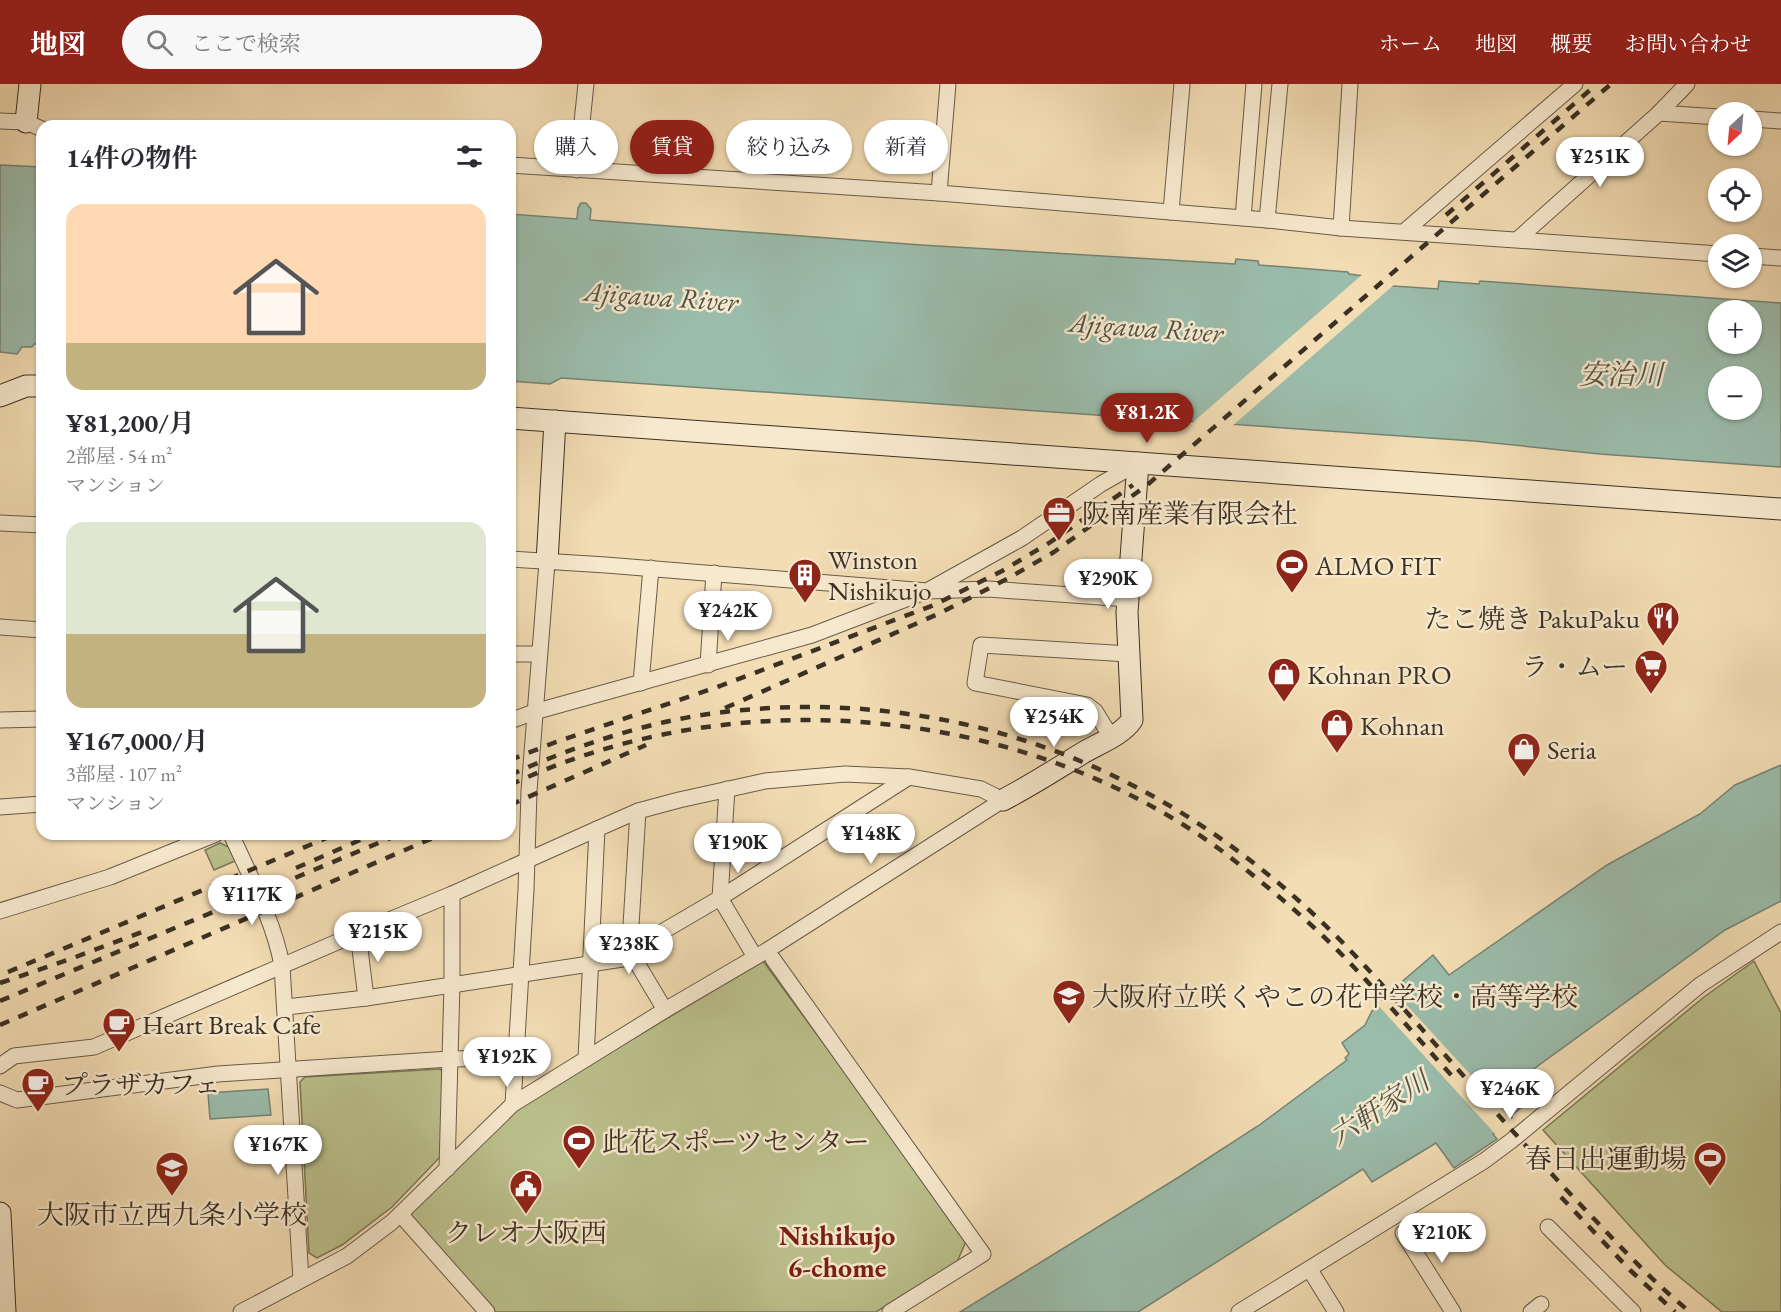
<!DOCTYPE html>
<html lang="ja">
<head>
<meta charset="utf-8">
<style>
  body { margin:0; font-family:"EB Garamond","Noto Serif JP",serif; background:#f7f7f7; color:#2b2b33; height:100vh; display:flex; flex-direction:column; font-size:22px; white-space:nowrap }
  * { box-sizing:border-box; margin:0 }
  p { font-size:20px; color:#7c7c81 }
  .icon { flex:none; width:33px; height:33px; fill:none; stroke:currentColor; stroke-width:2; stroke-linecap:round; stroke-linejoin:round }
  .map { position:relative; flex:1; overflow:hidden }
  .drawer { position:absolute; left:36px; top:36px; width:480px; height:720px; display:flex; flex-direction:column; background:#fff; border-radius:18px; box-shadow:0 2px 4px #0004 }
  .drawer>* { flex:none }
  .top-card { position:absolute; left:534px; top:36px; width:570px; height:54px; display:flex; gap:12px }
  .needle { width:39px; rotate:206deg }
  .controls { position:absolute; left:1708px; top:18px; display:grid; gap:12px }
  .controls a { display:grid; place-items:center; width:54px; height:54px; border-radius:50%; background:#fff; box-shadow:0 2px 4px #0004; font-size:30px }
  .price { position:absolute; translate:-50% -51px; padding:0 14px; border-radius:21px; background:#fff; color:#222; font-size:20px; line-height:39px; filter:drop-shadow(0 2px 3px #0008) }
  .price::after { content:''; position:absolute; left:50%; top:36px; width:18px; height:14px; margin-left:-9px; background:inherit; clip-path:polygon(0 0,100% 0,50% 100%) }
  .price.selected { background:#8f2418; color:#fff }
  ul { padding:0; list-style:none }
  li { display:grid; align-content:center; gap:12px; height:318px; padding:0 30px }
  li span { display:grid; place-items:center; height:186px; border-radius:18px; color:#555 }
  li>.icon { margin-inline-start:auto }
  span .icon { width:108px; height:108px; fill:#fffc; stroke-width:1 }
  li b { font-size:26px }
  h2 { display:flex; justify-content:space-between; align-items:center; height:72px; padding:0 30px; font-size:26px }
  .chip { padding:0 21px; border-radius:27px; background:#fff; box-shadow:0 2px 4px #0004; font-size:21px; line-height:54px }
  .chip.selected { background:#8f2418; color:#fff }
  header { display:flex; align-items:center; gap:36px; box-sizing:border-box; height:84px; padding:0 30px; background:#8f2418; color:#fff }
  header strong { font-size:28px }
  nav { display:flex; gap:33px; margin-inline-start:auto; font-size:21px }
  .search { width:420px; height:54px; background:#f7f7f7; display:flex; align-items:center; gap:15px; box-sizing:border-box; padding:0 21px; border-radius:33px; color:#7c7c81; font-size:22px }
  .map>svg:first-child { display:block }
</style>
</head>
<body>
<header>
<strong>地図</strong>
<div class="search"><svg class="icon" aria-label="search" viewBox="0 0 24 24"><circle cx="10" cy="10" r="6"/><path d="M15 15l6 6"/></svg>ここで検索</div>
<nav><a>ホーム</a><a>地図</a><a>概要</a><a>お問い合わせ</a></nav>
</header>
<div class="map">
<svg width="1781" height="1228" viewBox="0 0 1781 1228">
  <rect width="100%" height="100%" fill="#f3ddb4"/>
  <filter id="stains"><feTurbulence type="fractalNoise" baseFrequency=".00333" numOctaves="4"/><feColorMatrix values="0 0 0 0 .2 0 0 0 0 .09 0 0 0 0 .02 0 0 0 .5 -.17"/></filter>
  <radialGradient id="worn" r=".72"><stop offset=".6" stop-color="#630" stop-opacity="0"/><stop offset="1" stop-color="#630" stop-opacity=".3"/></radialGradient>
  <g fill="#bbc08c" stroke="#7a7858" stroke-width="1.5">
    <path d="M220 759 229 763 235 777 214 786 205 766Z"/>
    <path d="M763 877 967 1155 957 1178 876 1228H479L402 1138 514 1026Z"/>
    <path d="M1754 877 1781 929V1228H1722L1665 1181 1543 1046 1704 913Z"/>
    <path d="M440 985 444 989 442 1071 392 1123 342 1161 317 1174 309 1169 300 998 305 993Z"/>
  </g>
  <g fill="#9bbcab" stroke="#748475" stroke-width="1.5" fill-rule="evenodd">
    <path d="M0 81 42 83V260H34L32 263H22L17 270 0 268Z"/>
    <path d="M581 119H586L591 125 590 136 921 161 1235 180 1236 175 1258 177 1259 181 1348 188 1349 190 1364 192V200L1438 205 1439 197 1479 200 1480 197 1781 219V383L1600 370 1474 357 561 294 550 300 510 297V130L577 135 578 124ZM1719 226H1752V260H1719ZM1719 292H1752V326H1719Z"/>
    <path d="M1781 681V817L1725 846 1531 987 1542 1007 1512 1031V1034L1493 1050 1497 1055 1454 1084 1436 1059 1372 1098 1363 1085 1138 1228H960L1179 1093 1258 1042 1347 976 1345 974 1349 970 1342 959 1365 941 1372 927 1398 904 1397 902 1433 871 1449 891 1607 781 1700 730 1735 701Z"/>
    <path d="M268 1005 271 1031 210 1035 208 1009Z"/>
  </g>
  <g fill="#f3ddb4">
    <path d="M1364 189 1366 191V197L1396 199 1231 343 1191 340Z"/>
    <path d="M1392 905 1513 1037 1497 1051 1498 1053 1376 919Z"/>
  </g>
  <g fill="none" stroke-linecap="round" stroke-linejoin="round">
    <g stroke="#685b48" stroke-width="17">
      <g id="street">
        <path d="M1687 0 1659 29 1719 33"/>
        <path d="M1752 35 1781 37"/>
        <path d="M0 37 26 38 42 45"/>
        <path d="M510 81 939 109 1267 136 1341 144 1719 170"/>
        <path d="M577 86 586 0"/>
        <path d="M939 109 948 0"/>
        <path d="M1171 128 1182 0"/>
        <path d="M1243 134 1254 0"/>
        <path d="M1267 136 1280 0"/>
        <path d="M1341 144 1350 0"/>
        <path d="M1405 147 1575 0"/>
        <path d="M1518 155 1659 29"/>
        <path d="M1752 172 1781 174"/>
        <path d="M0 439 42 441"/>
        <path d="M510 475 606 481 927 507 988 505 1128 515"/>
        <path d="M0 543 42 546"/>
        <path d="M510 570H539"/>
        <path d="M708 581 714 489"/>
        <path d="M641 599 651 484"/>
        <path d="M0 636 42 635"/>
        <path d="M510 637 534 628 812 551 927 507 1022 454 1101 400 1138 379"/>
        <path d="M1111 653 1095 627 1087 621 975 599 981 561 1129 570"/>
        <path d="M727 705 720 814 755 873"/>
        <path d="M0 723 42 720"/>
        <path d="M638 727 629 874 637 879 665 926"/>
        <path d="M231 750C249 790 275 840 282 882L301 1196"/>
        <path d="M0 827 110 793 216 750"/>
        <path d="M358 849 366 914"/>
        <path d="M773 875 983 1170 890 1228"/>
        <path d="M286 923 366 914 629 874 638 862 720 814 909 693"/>
        <path d="M586 975 597 745"/>
        <path d="M0 982 14 972 94 963 358 849 452 810 597 745 638 727 679 716 765 697 845 690 909 693 981 705 1003 716"/>
        <path d="M0 1009 17 1016 218 990 450 975 515 974"/>
        <path d="M513 1020 526 806 529 707 547 478"/>
        <path d="M447 1085 452 900V810"/>
        <path d="M401 1131 487 1228"/>
        <path d="M1548 1143 1633 1228"/>
        <path d="M1403 1149 1453 1228"/>
        <path d="M1310 1186 1336 1228"/>
        <path d="M241 1228 347 1172 392 1138 513 1020 665 926 766 867 1003 716"/>
        <path d="M1239 1228 1484 1077 1511 1057 1700 901 1781 848"/>
        <path d="M1531 1228 1541 1220"/>
      </g>
    </g>
    <g stroke="#3a3024" stroke-width="23">
      <g id="secondary">
        <path d="M26 38 30 0"/>
        <path d="M0 312 26 302H42"/>
        <path d="M510 334 1781 425"/>
        <path d="M547 478 555 337"/>
        <path d="M1003 716C1030 702 1055 686 1081 670 1097 660 1121 652 1132 636L1127 528 1138 379"/>
        <path d="M0 1129 5 1228"/>
      </g>
    </g>
    <use href="#street" stroke="#f7e9ce" stroke-width="15"/>
    <use href="#secondary" stroke="#f7e9ce" stroke-width="21"/>
    <g stroke="#3a3024" stroke-width="4.5" stroke-dasharray="10 10" stroke-linecap="butt">
      <path d="M1446 131 1597 0"/>
      <path d="M725 624 938 530 1007 495 1054 468 1146 402 1611 0"/>
      <path d="M510 676 556 658 720 602 934 521 1002 487 1049 459 1133 401"/>
      <path d="M510 691C559 669 612 650 665 638 708 628 755 624 799 623 1005 621 1183 702 1329 845 1361 876 1391 911 1421 944 1479 1009 1537 1076 1598 1139 1627 1170 1657 1201 1690 1228"/>
      <path d="M510 701C734 595 1022 620 1222 767 1256 793 1290 821 1321 850 1368 895 1409 945 1453 993"/>
      <path d="M510 721 646 661"/>
      <path d="M296 784 374 750"/>
      <path d="M8 888 336 750"/>
      <path d="M0 899 73 874 150 845"/>
      <path d="M0 917 400 750"/>
      <path d="M0 941 442 750"/>
      <path d="M1561 1113 1630 1186 1675 1228"/>
    </g>
  </g>
  <defs>
    <g id="office-pin" transform="scale(1.725)"><path d="M0 17L-7.5 6A9.5 9.5 0 1 1 7.5 6Z" fill="#8f2418" stroke="#f7e9ce"/><path d="M-6-3h4V-5.5h4V-3h4V5H-6ZM-1-4.5V-3h2v-1.5ZM-6 0V1H6V0Z" fill="#fff"/></g>
    <g id="stadium-pin" transform="scale(1.725)"><path d="M0 17L-7.5 6A9.5 9.5 0 1 1 7.5 6Z" fill="#8f2418" stroke="#f7e9ce"/><path d="M0-5a6.5 5 0 1 0 0 10a6.5 5 0 1 0 0-10ZM-3.5-1.8h7v3.6h-7Z" fill="#fff"/></g>
    <g id="building-pin" transform="scale(1.725)"><path d="M0 17L-7.5 6A9.5 9.5 0 1 1 7.5 6Z" fill="#8f2418" stroke="#f7e9ce"/><path d="M-4-6H4V6H1V3H-1V6H-4ZM-2.5-4.3h1.7v1.8h-1.7ZM.8-4.3h1.7v1.8H.8ZM-2.5-1h1.7V.8h-1.7ZM.8-1h1.7V.8H.8Z" fill="#fff"/></g>
    <g id="restaurant-pin" transform="scale(1.725)"><path d="M0 17L-7.5 6A9.5 9.5 0 1 1 7.5 6Z" fill="#8f2418" stroke="#f7e9ce"/><path d="M-5-6h1v4h1v-4h1v4h1v-4h1v5L-1.5 .5V6h-2V.5L-5-1ZM5-6V6H3V1.5H1.5Q1.5-4 5-6Z" fill="#fff"/></g>
    <g id="supermarket-pin" transform="scale(1.725)"><path d="M0 17L-7.5 6A9.5 9.5 0 1 1 7.5 6Z" fill="#8f2418" stroke="#f7e9ce"/><path d="M-6-5.5h2.5l.6 2H6L4.5 2H-2.5L-4.4-4H-6ZM-1.5 3.2a1.3 1.3 0 1 0 .1 0ZM3 3.2a1.3 1.3 0 1 0 .1 0Z" fill="#fff"/></g>
    <g id="shop-pin" transform="scale(1.725)"><path d="M0 17L-7.5 6A9.5 9.5 0 1 1 7.5 6Z" fill="#8f2418" stroke="#f7e9ce"/><path d="M-5-2.5h2.3a2.7 3.5 0 0 1 5.4 0H5L5.5 6h-11ZM-1.5-2.5h3a1.5 2.3 0 0 0-3 0Z" fill="#fff"/></g>
    <g id="school-pin" transform="scale(1.725)"><path d="M0 17L-7.5 6A9.5 9.5 0 1 1 7.5 6Z" fill="#8f2418" stroke="#f7e9ce"/><path d="M0-5L7-2L0 1L-7-2ZM-4 1L0 2.5L4 1V4Q0 6-4 4Z" fill="#fff"/></g>
    <g id="cafe-pin" transform="scale(1.725)"><path d="M0 17L-7.5 6A9.5 9.5 0 1 1 7.5 6Z" fill="#8f2418" stroke="#f7e9ce"/><path d="M-5.5-4.5H6V0H3Q3 3.5 0 3.5H-2.5Q-5.5 3.5-5.5 0ZM3-3.2v2h1.7v-2ZM-6 4.5H4V6H-6Z" fill="#fff"/></g>
    <g id="civic-pin" transform="scale(1.725)"><path d="M0 17L-7.5 6A9.5 9.5 0 1 1 7.5 6Z" fill="#8f2418" stroke="#f7e9ce"/><path d="M-.6-6.5H3V-4.5H.6V-3L4-1V1h2V6H-6V1h2V-1L-.6-3ZM-1.2 2.5V6h2.4V2.5Z" fill="#fff"/></g>
  </defs>
  <g fill-rule="evenodd">
    <use href="#office-pin" x="1059" y="429"/>
    <use href="#stadium-pin" x="1292" y="481"/>
    <use href="#building-pin" x="805" y="491"/>
    <use href="#restaurant-pin" x="1663" y="534"/>
    <use href="#supermarket-pin" x="1651" y="582"/>
    <use href="#shop-pin" x="1284" y="590"/>
    <use href="#shop-pin" x="1337" y="641"/>
    <use href="#shop-pin" x="1524" y="665"/>
    <use href="#school-pin" x="1069" y="912"/>
    <use href="#cafe-pin" x="119" y="940"/>
    <use href="#cafe-pin" x="38" y="1000"/>
    <use href="#stadium-pin" x="579" y="1057"/>
    <use href="#stadium-pin" x="1710" y="1074"/>
    <use href="#school-pin" x="172" y="1084"/>
    <use href="#civic-pin" x="526" y="1102"/>
  </g>
  <g text-anchor="middle" dominant-baseline="central" stroke-width="5" stroke-linejoin="round" paint-order="stroke">
    <g font-size="27" fill="#3a3024" stroke="#f7e9ce" text-anchor="start">
      <text x="1082" y="429">阪南産業有限会社</text>
      <text x="828" y="475">Winston<tspan x="828" dy="31">Nishikujo</tspan></text>
      <text x="1315" y="481">ALMO FIT</text>
      <text x="1640" y="534" text-anchor="end">たこ焼き PakuPaku</text>
      <text x="1628" y="582" text-anchor="end">ラ・ムー</text>
      <text x="1307" y="590">Kohnan PRO</text>
      <text x="1360" y="641">Kohnan</text>
      <text x="1547" y="665">Seria</text>
      <text x="1092" y="912">大阪府立咲くやこの花中学校・高等学校</text>
      <text x="142" y="940">Heart Break Cafe</text>
      <text x="61" y="1000">プラザカフェ</text>
      <text x="602" y="1057">此花スポーツセンター</text>
      <text x="1687" y="1074" text-anchor="end">春日出運動場</text>
      <text x="172" y="1130" text-anchor="middle">大阪市立西九条小学校</text>
      <text x="526" y="1148" text-anchor="middle">クレオ大阪西</text>
    </g>
    <g font-size="28" font-style="italic" fill="#525346" stroke="#f7e9ce">
      <text transform="translate(661 212) rotate(4)">Ajigawa River</text>
      <text transform="translate(1146 243) rotate(4)">Ajigawa River</text>
      <text x="1621" y="290">安治川</text>
      <text transform="translate(1379 1024) rotate(-33)">六軒家川</text>
    </g>
    <g font-size="28" font-weight="bold" fill="#7a1f14" stroke="#f7e9ce">
      <text x="837" y="1151">Nishikujo<tspan x="837" dy="32">6-chome</tspan></text>
    </g>
  </g>
  <rect width="100%" height="100%" filter="url(#stains)"/>
  <rect width="100%" height="100%" fill="url(#worn)"/>
</svg>
<div class="controls">
<a><svg class="needle" viewBox="-14 -14 28 28"><path d="M0-13l5 13h-10z" fill="#e53935"/><path d="M0 13l5-13h-10z" fill="#7c7c81"/></svg></a>
<a><svg class="icon" aria-label="locate" viewBox="0 0 24 24"><circle cx="12" cy="12" r="6"/><path d="M12 2v4M12 18v4M2 12h4M18 12h4"/></svg></a>
<a><svg class="icon" aria-label="layers" viewBox="0 0 24 24"><path d="M12 4l9 5-9 5-9-5zM3 14l9 5 9-5"/></svg></a>
<a>+</a>
<a>−</a>
</div>
<b class="price" style="left:1600px;top:104px">¥251K</b>
<b class="price selected" style="left:1147px;top:360px">¥81.2K</b>
<b class="price" style="left:1108px;top:526px">¥290K</b>
<b class="price" style="left:728px;top:558px">¥242K</b>
<b class="price" style="left:1054px;top:664px">¥254K</b>
<b class="price" style="left:871px;top:781px">¥148K</b>
<b class="price" style="left:738px;top:790px">¥190K</b>
<b class="price" style="left:252px;top:842px">¥117K</b>
<b class="price" style="left:378px;top:879px">¥215K</b>
<b class="price" style="left:629px;top:891px">¥238K</b>
<b class="price" style="left:507px;top:1004px">¥192K</b>
<b class="price" style="left:1510px;top:1036px">¥246K</b>
<b class="price" style="left:278px;top:1092px">¥167K</b>
<b class="price" style="left:1442px;top:1180px">¥210K</b>
<div class="top-card">
<a class="chip">購入</a>
<a class="chip selected">賃貸</a>
<a class="chip">絞り込み</a>
<a class="chip">新着</a>
</div>
<section class="drawer">
<h2>14件の物件<svg class="icon" aria-label="filters" viewBox="0 0 24 24"><path d="M4 7h16M4 17h16"/><circle cx="9" cy="7" r="2"/><circle cx="15" cy="17" r="2"/></svg></h2>
<ul>
<li><span style="background:linear-gradient(#ffd9b3 75%,#c2b280 0)"><svg class="icon" aria-label="home" viewBox="0 0 24 24"><path d="M3 11l9-7 9 7M6 9v11h12V9"/></svg></span><div><b>¥81,200/月</b><p>2部屋 · 54 m²</p><p>マンション</p></div></li>
<li><span style="background:linear-gradient(#dfe7d0 60%,#c2b280 0)"><svg class="icon" aria-label="home" viewBox="0 0 24 24"><path d="M3 11l9-7 9 7M6 9v11h12V9"/></svg></span><div><b>¥167,000/月</b><p>3部屋 · 107 m²</p><p>マンション</p></div></li>
</ul>
</section>
</div>
</body>
</html>
